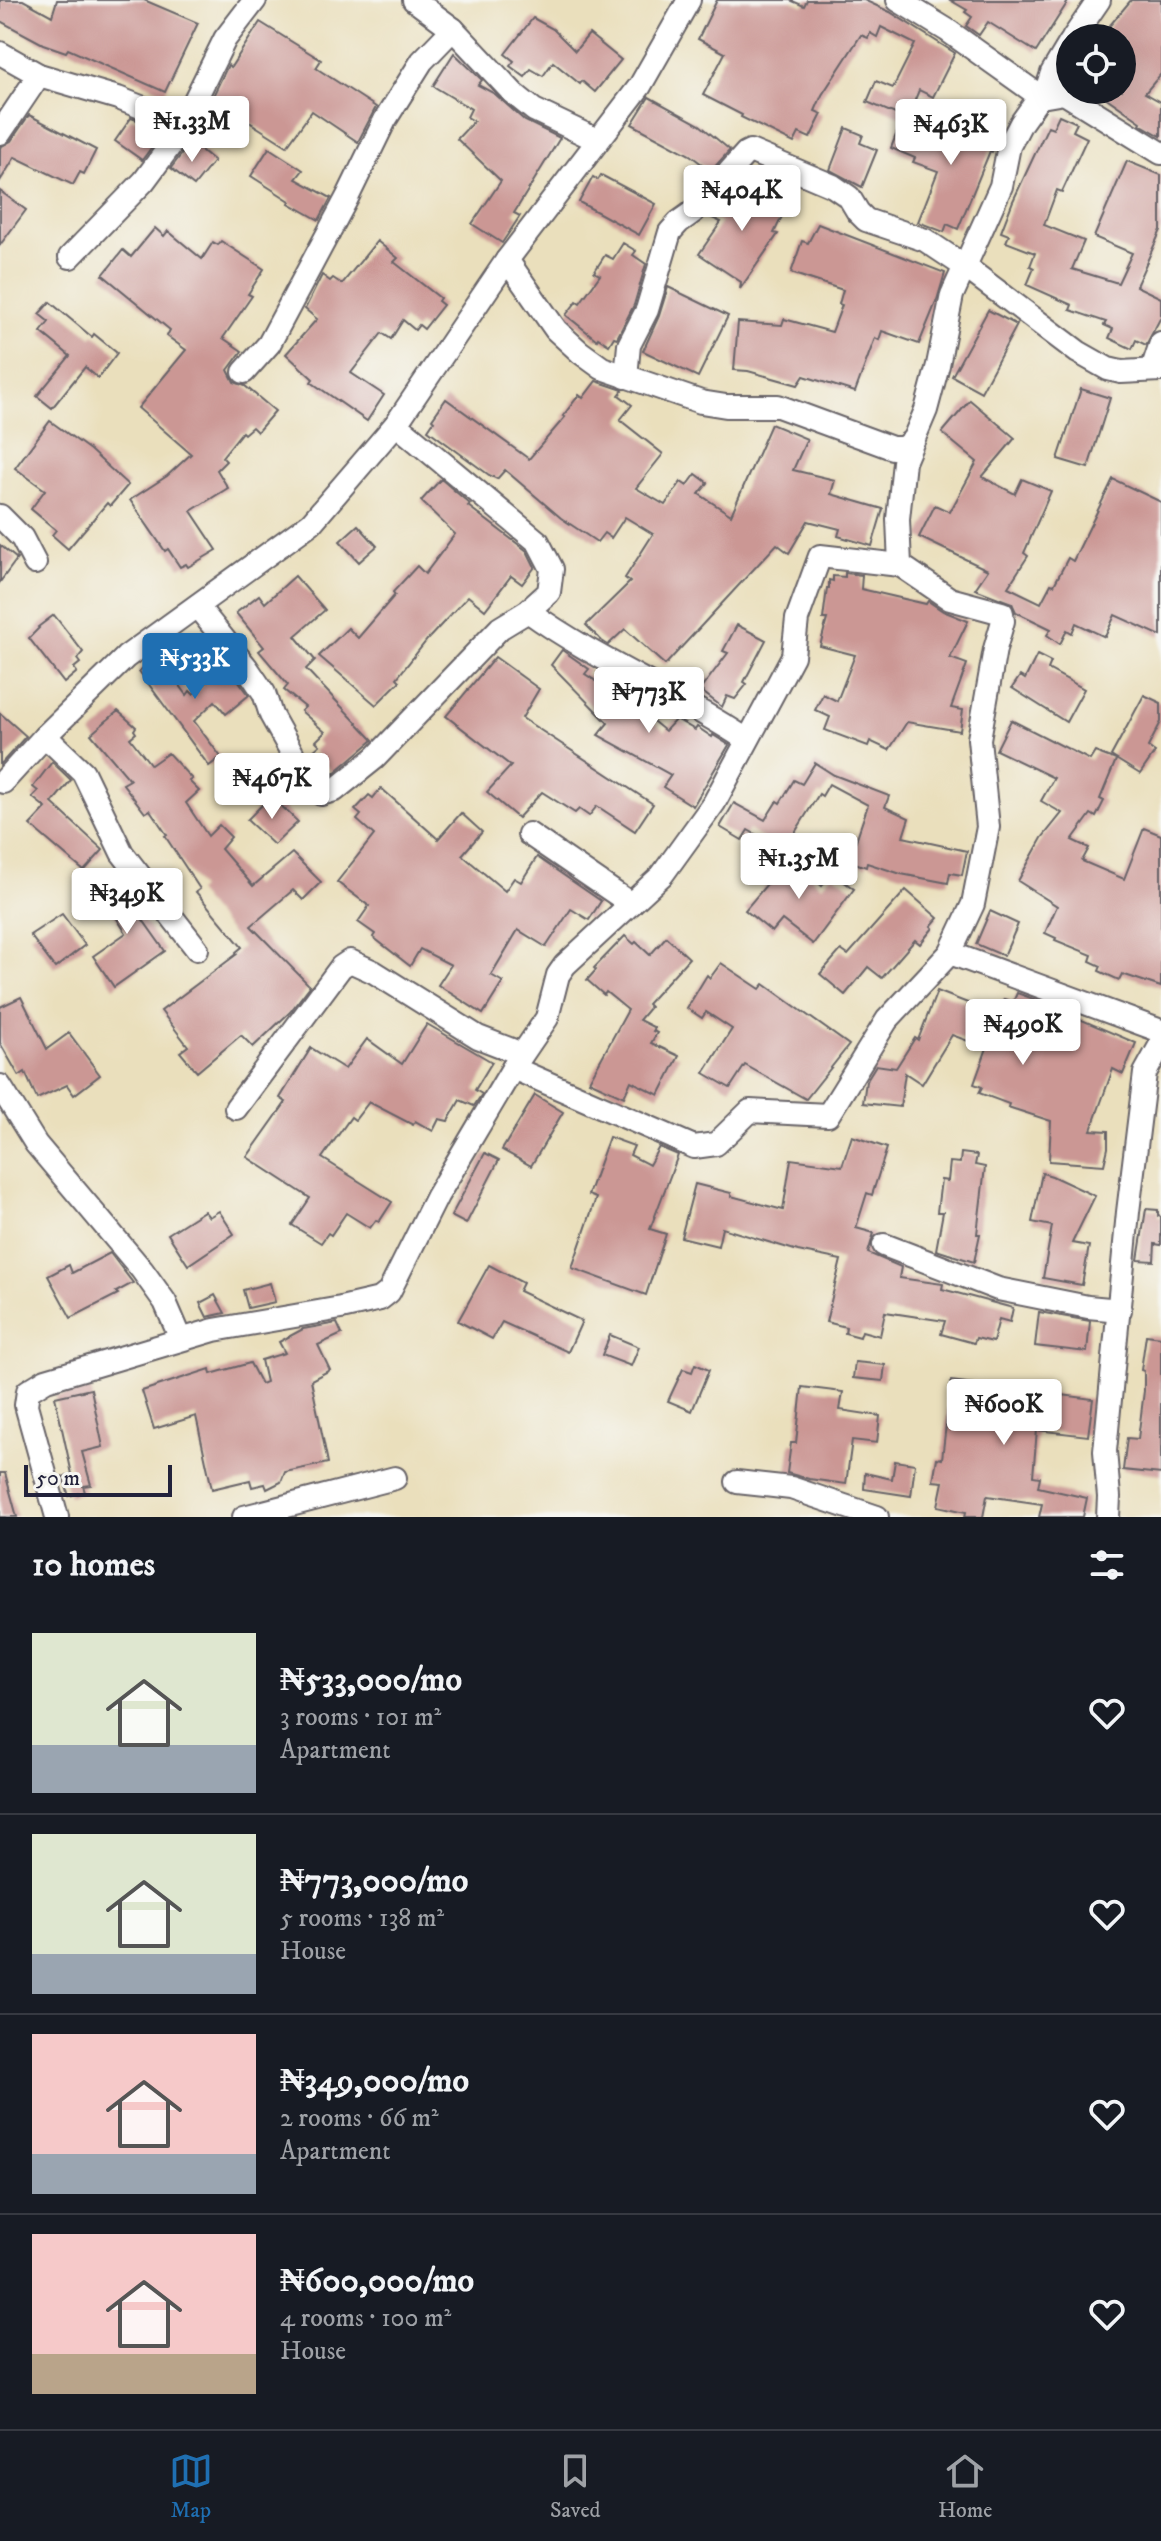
<!DOCTYPE html>
<html lang="en">
<head>
<meta charset="utf-8">
<style>
  body { margin:0; font-family:"IM FELL DW Pica",serif; background:#242831; color:#f1f3f6; height:100vh; display:flex; flex-direction:column; font-size:30px; white-space:nowrap }
  * { box-sizing:border-box; margin:0 }
  p { font-size:26px; color:#9ea1a6 }
  .icon { flex:none; width:44px; height:44px; fill:none; stroke:currentColor; stroke-width:2; stroke-linecap:round; stroke-linejoin:round }
  .map { position:relative; height:1517px; overflow:hidden }
  .sheet { display:flex; flex-direction:column; background:#171b24; flex:1 }
  .sheet>* { flex:none }
  .controls { position:absolute; left:1056px; top:24px; display:grid; gap:16px }
  .controls a { display:grid; place-items:center; width:80px; height:80px; border-radius:50%; background:#171b24; box-shadow:0 8px 32px #0002; font-size:40px }
  .scale { position:absolute; left:24px; bottom:20px; width:148px; box-sizing:border-box; padding-left:8px; border:4px solid #22223b; border-top:0; font-size:22px; line-height:28px; white-space:nowrap; color:#22223b; -webkit-text-stroke:6px #f6f6f2; paint-order:stroke }
  .price { position:absolute; translate:-50% -68px; padding:0 18px; border-radius:8px; background:#fff; color:#222; font-size:26px; line-height:52px; filter:drop-shadow(0 2px 4px #0008) }
  .price::after { content:''; position:absolute; left:50%; top:48px; width:24px; height:18px; margin-left:-12px; background:inherit; clip-path:polygon(0 0,100% 0,50% 100%) }
  .price.active { background:#1f6fb2; color:#fff }
  ul { padding:0; list-style:none }
  li { display:flex; align-items:center; gap:24px; height:200px; padding:0 32px }
  li+li { border-top:2px solid #363941 }
  li span { display:grid; place-items:center; flex:none; width:224px; height:160px; border-radius:0px; color:#555 }
  li>.icon { margin-inline-start:auto }
  span .icon { width:96px; height:96px; fill:#fffc; stroke-width:1 }
  li b { font-size:34px }
  h2 { display:flex; justify-content:space-between; align-items:center; height:96px; padding:0 32px; font-size:34px }
  .tabs { display:flex; justify-content:space-around; align-items:center; height:112px; border-top:2px solid #363941; background:#171b24; font-size:22px; color:#9ea1a6 }
  .tabs a { display:grid; justify-items:center; gap:4px }
  .tabs .active { color:#1f6fb2 }
  .map>svg:first-child { display:block }
</style>
</head>
<body>
<div class="map">
<svg width="1161" height="1517" viewBox="0 0 1161 1517">
  <rect width="100%" height="100%" fill="#f6f6f2"/>
  <filter id="ink" filterUnits="userSpaceOnUse"><feTurbulence type="fractalNoise" baseFrequency=".0125" numOctaves="2"/><feDisplacementMap in="SourceGraphic" scale="16" xChannelSelector="R" yChannelSelector="G"/><feConvolveMatrix kernelMatrix="1 2 1 2 8 2 1 2 1" color-interpolation-filters="sRGB"/></filter>
  <filter id="wash" filterUnits="userSpaceOnUse"><feTurbulence type="fractalNoise" baseFrequency=".006" numOctaves="4" result="noise"/><feDisplacementMap in="SourceGraphic" scale="32" xChannelSelector="R" yChannelSelector="G"/><feGaussianBlur stdDeviation="1.8" result="paint"/><feColorMatrix in="noise" values="0 0 0 0 0 0 0 0 0 0 0 0 0 0 0 0 0 1.4 0 .05"/><feComposite in="paint" operator="in"/></filter>
  <g filter="url(#wash)">
    <rect width="100%" height="100%" fill="#eadfbc"/>
    <g id="blocks">
      <g fill="#cb9794">
        <path d="M0 0H23L52 16 57 0H144L198 23 165 92 68 49 66 52 43 44 0 21Z"/>
        <path d="M717 0H790L804 6 807 0H864L890 12 955 53 933 97 919 90 907 119 867 102 876 81 893 88 915 44 881 27 877 37 870 33 868 38 861 35 822 95 815 111 822 114 810 138 799 133 794 143 741 117 742 115 703 95 725 53 698 39Z"/>
        <path d="M950 0H1069L1036 52 988 22 979 35 966 26 972 17 965 12 967 10Z"/>
        <path d="M1131 0H1161V74L1145 93 1161 102V136L1140 124 1141 122 1095 90H1122V38H1115L1106 30Z"/>
        <path d="M533 18 553 29 575 51 589 34 621 60 595 92 582 81 580 84 553 62 543 76 531 69 525 77 510 66 514 61 505 54Z"/>
        <path d="M260 22 321 60 316 68 376 107 358 142 312 111 287 146 224 106 226 104 213 96 228 65 231 67Z"/>
        <path d="M454 53 482 80 478 85 495 94 525 121 560 138 514 213 520 216 502 243 472 224 501 181 457 139 474 121 467 117 471 109 433 86Z"/>
        <path d="M649 97 700 125 730 150 711 171 690 155 632 124Z"/>
        <path d="M971 110 1003 127 992 152 990 151 958 229 947 224 944 232 918 222 938 171 913 162 915 158 891 148 899 127 952 146Z"/>
        <path d="M29 115 96 150 84 174 80 172 73 185 15 157 0 181V147L11 141Z"/>
        <path d="M1059 115 1077 123 1073 131 1087 138 1062 192 1057 190 1044 225 1084 241 1072 269 1118 283 1132 253 1094 237 1127 161 1161 175V230L1136 286 1161 298V317L1146 345 1136 340 1132 349 1109 338 1113 329 1104 325 1106 322 1070 310 1072 305 1027 285 1034 268 1030 266 1035 253 1006 242 1009 235 1001 232 1013 201 1048 126 1053 128Z"/>
        <path d="M131 118 160 128 157 140 142 160 115 141Z"/>
        <path d="M846 128 863 135 860 143 877 150 862 187 830 170Z"/>
        <path d="M191 142 214 161 194 186 171 168Z"/>
        <path d="M269 148 303 170 296 179 331 198 319 220 289 203 290 201 251 176Z"/>
        <path d="M601 175 656 204 639 235 579 202 593 177 598 180Z"/>
        <path d="M734 187 785 210 774 233 778 234 740 289 741 282 699 254 721 222 710 217 713 211Z"/>
        <path d="M0 191 26 210 0 245Z"/>
        <path d="M818 224 945 273 937 300 919 344 882 331 879 340 875 338 855 392 804 376 798 385 748 371 734 370 738 322 782 325 784 319 832 332 842 305 839 304 843 290 791 273 802 241 808 243Z"/>
        <path d="M155 228 164 236 168 231 202 259 213 242 218 245 221 241 264 269 248 294 252 296 223 338 242 351 228 370 234 382 245 386 275 411 257 432 252 427 244 434 242 432 222 457 226 461 217 470 228 488 191 511 217 550 188 567 186 564 180 567 168 549 165 551 130 500 167 476 191 454 138 408 186 350 167 336 170 330 103 275 123 250 131 257Z"/>
        <path d="M377 241 398 258 394 262 440 298 438 301 443 305 424 329 419 325 415 330 403 320 391 339 382 333 351 373 384 395 367 421 311 382 313 379 286 354 317 319 305 309 322 275 330 281 333 278 342 284Z"/>
        <path d="M623 243 636 251 633 255 646 264 634 305 617 338 614 337 609 345 598 338 597 340 566 315 577 301 580 303 600 275 594 272 605 255 613 259Z"/>
        <path d="M668 287 728 316 698 377 643 351 659 316Z"/>
        <path d="M50 302 92 337 94 334 117 353 98 378 85 367 52 408 37 396 70 356 41 332 49 322 39 314Z"/>
        <path d="M988 310 1017 325 981 392 952 376Z"/>
        <path d="M596 381 623 390 619 395 632 405 620 420 663 454 636 488 665 505 681 482 687 486 696 474 708 483 699 494 731 515 771 424 807 439 793 470 835 480 831 494 883 509 872 546 838 536 840 529 808 521 789 553 777 544 665 665 625 629 608 645 602 641 586 625 630 582 625 578 653 534 625 517 611 538 604 533 597 542 561 518 505 470 497 479 489 475 428 430 434 421 432 419 446 399 529 459 565 417 563 416 579 395 583 398Z"/>
        <path d="M1081 389 1110 398 1088 468 1058 459Z"/>
        <path d="M970 400 1015 438 982 477 1015 494 1022 479 1051 491 1024 553 1028 556 1008 587 1041 603 1051 584 1054 585 1068 558 1073 561 1113 479 1161 502V636L1115 615 1105 637 1076 623 1072 633 1067 630 1060 644 1047 635 1051 629 1016 612 1012 603 975 589 988 570 919 537 935 505 950 512 977 462 942 433Z"/>
        <path d="M50 421 90 450 128 485 110 506 107 503 68 549 52 535 56 530 31 509 45 490 15 468Z"/>
        <path d="M441 479 470 504 468 506 527 551 535 567 522 584 511 576 485 610 468 596 427 640 397 678 400 681 376 705 319 656 348 628 358 638 395 595 393 592 417 566 425 574 455 534 421 501Z"/>
        <path d="M358 525 377 546 359 562 340 541Z"/>
        <path d="M0 545 17 559 0 582Z"/>
        <path d="M845 573 862 575 861 589 926 604 928 601 943 611 968 621 950 658 967 664 951 708 963 710 960 731 907 722 889 750 870 741 868 746 825 730 830 717 815 710 823 694 837 701 855 655 820 646 827 619H823L827 588H829V580L833 581V576L845 577Z"/>
        <path d="M295 576 325 610 295 636 315 660 306 669 373 740 333 774 313 751 320 745 316 741 325 732 301 711 305 707 284 690 288 685 259 651 264 647 236 613 259 595 265 603Z"/>
        <path d="M54 615 83 652 77 659 80 663 74 668 77 672 64 683 29 638 39 628 38 627Z"/>
        <path d="M737 625 766 640 744 682 747 684 735 699 727 696 722 707 700 690 728 653 723 651Z"/>
        <path d="M562 650 589 669 585 674 632 704 665 731 676 719 695 730 697 727 712 737 713 735 729 745 693 806 663 787 671 775 598 735 608 723 551 665Z"/>
        <path d="M1037 655 1051 662 1048 669 1084 689 1066 722 1012 688 1020 676 1025 679Z"/>
        <path d="M159 657 187 695 190 691 193 694 227 665 249 695 226 714 215 701 194 721 221 757 209 766 139 671Z"/>
        <path d="M495 657 539 689 522 718 653 804 635 831 597 806 589 816 579 809 575 813 542 792 518 818 487 792 511 766 446 716Z"/>
        <path d="M1144 695 1161 703V722L1148 747 1155 752 1140 774 1111 756Z"/>
        <path d="M118 711 136 727 134 730 136 733 130 738 151 765 168 753 192 779 189 781 199 791 186 803 208 836 219 825 231 837 221 849 253 886 292 853 321 882 303 900 293 890 251 926 310 986 290 1012 253 1047 241 1035 197 1072 180 1052 188 1046 161 1011 237 954 236 952 242 947 196 892 200 889 165 836 167 835 150 810 145 813 123 784 130 780 91 734Z"/>
        <path d="M0 713 26 736 0 765Z"/>
        <path d="M1011 720 1090 760 1095 752 1116 760 1100 799 1104 801 1096 817 1091 814 1072 840 1089 848 1082 861 1124 879 1144 828 1161 835V987L1122 974 1119 980 1099 971 1101 966 1090 961 1092 955 1055 940 1056 938 1045 933 1057 906 1018 881 1042 838 1062 813 1041 801 1054 778 996 750Z"/>
        <path d="M52 762 71 780 52 803 103 850 84 871 30 825 46 808 32 797 38 791 33 787Z"/>
        <path d="M815 763 834 775 889 796 885 807 909 818 903 837 967 851 962 875 950 873 948 883 901 874 867 863 866 867 849 861 868 805 829 784 822 796 819 794 789 842 780 839 776 846 748 830 742 840 720 827 734 803 765 820 777 801 780 803 794 780 802 784Z"/>
        <path d="M381 788 438 839 461 813 482 832 462 855 505 891 514 878 521 882 537 857 601 901 589 920 571 909 546 947 518 930 491 975 503 982 483 1014 438 985 451 965 420 949 410 966 373 937 375 934 358 922 369 906 337 882 374 835 357 820 361 815 355 810 369 795 373 798Z"/>
        <path d="M271 796 298 822 274 845 247 820Z"/>
        <path d="M789 858 822 886 832 873 854 889 813 944 782 920 772 932 745 910Z"/>
        <path d="M118 877 130 894 134 891 144 905 136 910 165 951 114 987 93 956 126 933 99 890Z"/>
        <path d="M906 890 938 918 931 926 933 928 920 944 915 940 882 978 868 967 845 995 820 974 841 950 848 955Z"/>
        <path d="M990 911 1018 924 1004 956 976 944Z"/>
        <path d="M62 914 85 945 55 968 30 935Z"/>
        <path d="M625 936 634 944 636 942 650 955 666 937 689 958 647 1004 650 1007 639 1020 655 1028 653 1031 657 1033 651 1043 679 1056 659 1095 631 1081 624 1097 589 1081 628 1010 606 992 604 995 587 980 596 970 594 968Z"/>
        <path d="M721 963 760 989 764 984 849 1045 806 1099 745 1065 730 1088 704 1073 732 1029 706 1012 702 1018 687 1008 707 975 710 978Z"/>
        <path d="M937 991 998 1015 1004 999 1013 1002 1017 993 1078 1015 1077 1018 1136 1043 1123 1074 1113 1069 1091 1130 1108 1131V1148L1104 1165 1049 1161 1051 1121 1008 1107 1009 1104 979 1093 982 1087 974 1084 987 1048 952 1035 922 1084 905 1073 900 1107 863 1103 866 1081 876 1065 896 1068 915 1038 918 1040Z"/>
        <path d="M21 997 47 1049 69 1033 100 1075 74 1095 67 1085 37 1099 25 1072 19 1076 0 1043V1007Z"/>
        <path d="M427 1024 492 1062 475 1090 482 1094 474 1106 460 1100 448 1121 439 1119 433 1131 415 1121 413 1125 369 1102 355 1120 351 1117 322 1158 392 1202 379 1222 376 1220 370 1228 346 1213 331 1235 328 1233 321 1243 292 1225 310 1198 247 1157 286 1102 280 1098 311 1048 345 1069 367 1039 402 1064Z"/>
        <path d="M535 1095 563 1112 531 1166 502 1150Z"/>
        <path d="M852 1136 887 1148 872 1195 867 1193 856 1228 874 1233 868 1253 901 1267 899 1278 943 1284 942 1289 1013 1308 1010 1322 999 1319 993 1342 976 1338 974 1343 941 1334 945 1321 885 1312 880 1336 862 1331 860 1337 845 1333 846 1327 826 1322 841 1260 798 1251 722 1228 718 1246 681 1237 695 1184 731 1193V1196L783 1210 791 1159 842 1166Z"/>
        <path d="M609 1137 634 1146 630 1155 649 1165 659 1147 678 1155 650 1229 666 1234 646 1295 572 1268 596 1198 588 1195Z"/>
        <path d="M485 1153 499 1160 466 1224 451 1216Z"/>
        <path d="M961 1153 977 1155 975 1165 985 1167 977 1234H980L974 1262 936 1250 943 1212H937L941 1180 948 1181 950 1162 960 1163Z"/>
        <path d="M1042 1173 1052 1176 1095 1196 1072 1243 1089 1246 1082 1285 1043 1278 1052 1226 1032 1222Z"/>
        <path d="M1146 1209 1158 1210V1216L1161 1217V1245L1155 1244 1154 1261 1138 1260Z"/>
        <path d="M204 1211 209 1217 219 1211 234 1234 188 1265 168 1234Z"/>
        <path d="M110 1253 133 1283 116 1292 118 1294 71 1318 48 1276 69 1265 72 1273Z"/>
        <path d="M489 1265 523 1283 519 1291 582 1321 568 1352 502 1322 492 1339 458 1321Z"/>
        <path d="M270 1283 275 1302 248 1308 243 1290Z"/>
        <path d="M215 1295 225 1313 207 1317 200 1303Z"/>
        <path d="M1039 1312 1090 1321 1087 1352 1035 1346Z"/>
        <path d="M337 1323 342 1334 318 1345 330 1370 311 1380 328 1463 285 1472 281 1482 267 1489 265 1484 252 1487 250 1480 212 1489 196 1416 154 1429 142 1391 210 1369 211 1374 250 1363 261 1384 266 1382 261 1360 285 1353 279 1342 303 1329Z"/>
        <path d="M610 1335 639 1347 631 1366 602 1355Z"/>
        <path d="M1146 1335 1161 1337V1474L1123 1470 1127 1438 1138 1439 1144 1391V1371L1141 1370Z"/>
        <path d="M855 1362 885 1365 883 1381 853 1378Z"/>
        <path d="M695 1364 709 1370 692 1411 668 1401 683 1369 692 1372Z"/>
        <path d="M951 1381 1093 1399 1088 1436 1037 1430 1033 1476 1040 1477 1038 1487 1087 1498 1083 1517H1039L1042 1504 987 1496 983 1517H965L966 1512 938 1506 943 1482 933 1481 937 1458 942 1459Z"/>
        <path d="M802 1387 843 1392 840 1410 880 1416 877 1443 852 1440 846 1484 809 1479 787 1473 791 1443H796Z"/>
        <path d="M91 1389 103 1447 82 1452 91 1485 83 1486 85 1492 69 1496 63 1477 72 1474 55 1397Z"/>
        <path d="M895 1461 915 1464 911 1496 864 1489 865 1473 892 1479Z"/>
        <path d="M0 1473H5L17 1517H0Z"/>
      </g>
    </g>
  </g>
  <g filter="url(#ink)">
    <use href="#blocks" fill-opacity="0" stroke="#686468" stroke-width="2"/>
    <g fill="none" stroke-linecap="round" stroke-linejoin="round">
      <g stroke="#686468" stroke-width="26">
        <g id="minor">
          <path d="M414 0 453 29 513 93 534 110 597 140"/>
          <path d="M898 0 947 30 1041 97 1064 93"/>
          <path d="M1073 38 1099 0"/>
          <path d="M0 53 39 75 118 98 156 113 177 117 170 146 144 181 70 257"/>
          <path d="M1057 82 1064 93 1161 153"/>
          <path d="M177 117 193 104 225 39 255 0"/>
          <path d="M0 133 39 75"/>
          <path d="M507 260 556 330 580 352 602 368 701 402 726 406H778L892 448H903L913 440"/>
          <path d="M1152 370 1161 343"/>
          <path d="M244 372 269 344 347 198 385 120 422 61 453 29"/>
          <path d="M626 377 629 345 647 310 670 232 679 222 693 212 746 153 750 151 833 186 849 197 858 212 866 220 925 240 964 266 1078 352 1108 369 1121 372 1161 370"/>
          <path d="M0 516 22 538 35 563"/>
          <path d="M197 606 247 668 264 693 271 715 310 785 321 794 335 790 375 758 500 628 528 611 549 592 552 569 538 542 396 424"/>
          <path d="M528 611C597 661 677 693 747 740"/>
          <path d="M45 736 83 772 122 853 197 949"/>
          <path d="M3 782 45 736 126 657 311 523 396 424 507 260 640 86 689 0"/>
          <path d="M529 834 631 904"/>
          <path d="M950 953 973 904 988 827 979 739 995 649 1003 621 1002 613 950 599 900 565 898 519 904 462 926 410 938 365 952 295 1001 186 1009 146 1021 123 1048 85 1052 73 1070 43"/>
          <path d="M513 1068 694 1147 716 1144 750 1111 828 1115 887 1020 950 953 1161 1031"/>
          <path d="M0 1086 36 1144 142 1270 165 1302 181 1339"/>
          <path d="M236 1108 341 967 350 961 374 972 478 1037 522 1054"/>
          <path d="M884 1245 998 1289 1088 1307 1120 1310"/>
          <path d="M737 1482 791 1488 877 1517"/>
          <path d="M57 1517 26 1405 28 1391 46 1380 214 1330 341 1308 380 1299 389 1292 437 1196 513 1068 547 1018 558 975 565 965 662 875 714 803 793 656 797 619 820 556 900 565"/>
          <path d="M244 1517 395 1478"/>
          <path d="M1108 1517 1109 1497 1105 1451 1128 1212 1145 1073 1161 1044"/>
        </g>
      </g>
      <use href="#minor" stroke="#fff" stroke-width="22"/>
    </g>
  </g>
</svg>
<div class="controls">
<a><svg class="icon" aria-label="locate" viewBox="0 0 24 24"><circle cx="12" cy="12" r="6"/><path d="M12 2v4M12 18v4M2 12h4M18 12h4"/></svg></a>
</div>
<div class="scale">50 m</div>
<b class="price" style="left:192px;top:164px">₦1.33M</b>
<b class="price" style="left:951px;top:167px">₦463K</b>
<b class="price" style="left:742px;top:233px">₦404K</b>
<b class="price active" style="left:195px;top:701px">₦533K</b>
<b class="price" style="left:649px;top:735px">₦773K</b>
<b class="price" style="left:272px;top:821px">₦467K</b>
<b class="price" style="left:799px;top:901px">₦1.35M</b>
<b class="price" style="left:127px;top:936px">₦349K</b>
<b class="price" style="left:1023px;top:1067px">₦490K</b>
<b class="price" style="left:1004px;top:1447px">₦600K</b>
</div>
<section class="sheet">
<h2>10 homes<svg class="icon" aria-label="filters" viewBox="0 0 24 24"><path d="M4 7h16M4 17h16"/><circle cx="9" cy="7" r="2"/><circle cx="15" cy="17" r="2"/></svg></h2>
<ul>
<li><span style="background:linear-gradient(#dfe7d0 70%,#9aa5b1 0)"><svg class="icon" aria-label="home" viewBox="0 0 24 24"><path d="M3 11l9-7 9 7M6 9v11h12V9"/></svg></span><div><b>₦533,000/mo</b><p>3 rooms · 101 m²</p><p>Apartment</p></div><svg class="icon" aria-label="heart" viewBox="0 0 24 24"><path d="M12 20l-8-8c-3-5 5-10 8-4 3-6 11-1 8 4z"/></svg></li>
<li><span style="background:linear-gradient(#dfe7d0 75%,#9aa5b1 0)"><svg class="icon" aria-label="home" viewBox="0 0 24 24"><path d="M3 11l9-7 9 7M6 9v11h12V9"/></svg></span><div><b>₦773,000/mo</b><p>5 rooms · 138 m²</p><p>House</p></div><svg class="icon" aria-label="heart" viewBox="0 0 24 24"><path d="M12 20l-8-8c-3-5 5-10 8-4 3-6 11-1 8 4z"/></svg></li>
<li><span style="background:linear-gradient(#f6c9c9 75%,#9aa5b1 0)"><svg class="icon" aria-label="home" viewBox="0 0 24 24"><path d="M3 11l9-7 9 7M6 9v11h12V9"/></svg></span><div><b>₦349,000/mo</b><p>2 rooms · 66 m²</p><p>Apartment</p></div><svg class="icon" aria-label="heart" viewBox="0 0 24 24"><path d="M12 20l-8-8c-3-5 5-10 8-4 3-6 11-1 8 4z"/></svg></li>
<li><span style="background:linear-gradient(#f6c9c9 75%,#b9a48a 0)"><svg class="icon" aria-label="home" viewBox="0 0 24 24"><path d="M3 11l9-7 9 7M6 9v11h12V9"/></svg></span><div><b>₦600,000/mo</b><p>4 rooms · 100 m²</p><p>House</p></div><svg class="icon" aria-label="heart" viewBox="0 0 24 24"><path d="M12 20l-8-8c-3-5 5-10 8-4 3-6 11-1 8 4z"/></svg></li>
</ul>
</section>
<nav class="tabs">
<a class="active"><svg class="icon" aria-label="map" viewBox="0 0 24 24"><path d="M3 6l6-2 6 2 6-2v14l-6 2-6-2-6 2zM9 4v14M15 6v14"/></svg>Map</a>
<a><svg class="icon" aria-label="saved" viewBox="0 0 24 24"><path d="M7 4h10v16l-5-4-5 4z"/></svg>Saved</a>
<a><svg class="icon" aria-label="home" viewBox="0 0 24 24"><path d="M3 11l9-7 9 7M6 9v11h12V9"/></svg>Home</a>
</nav>
</body>
</html>
